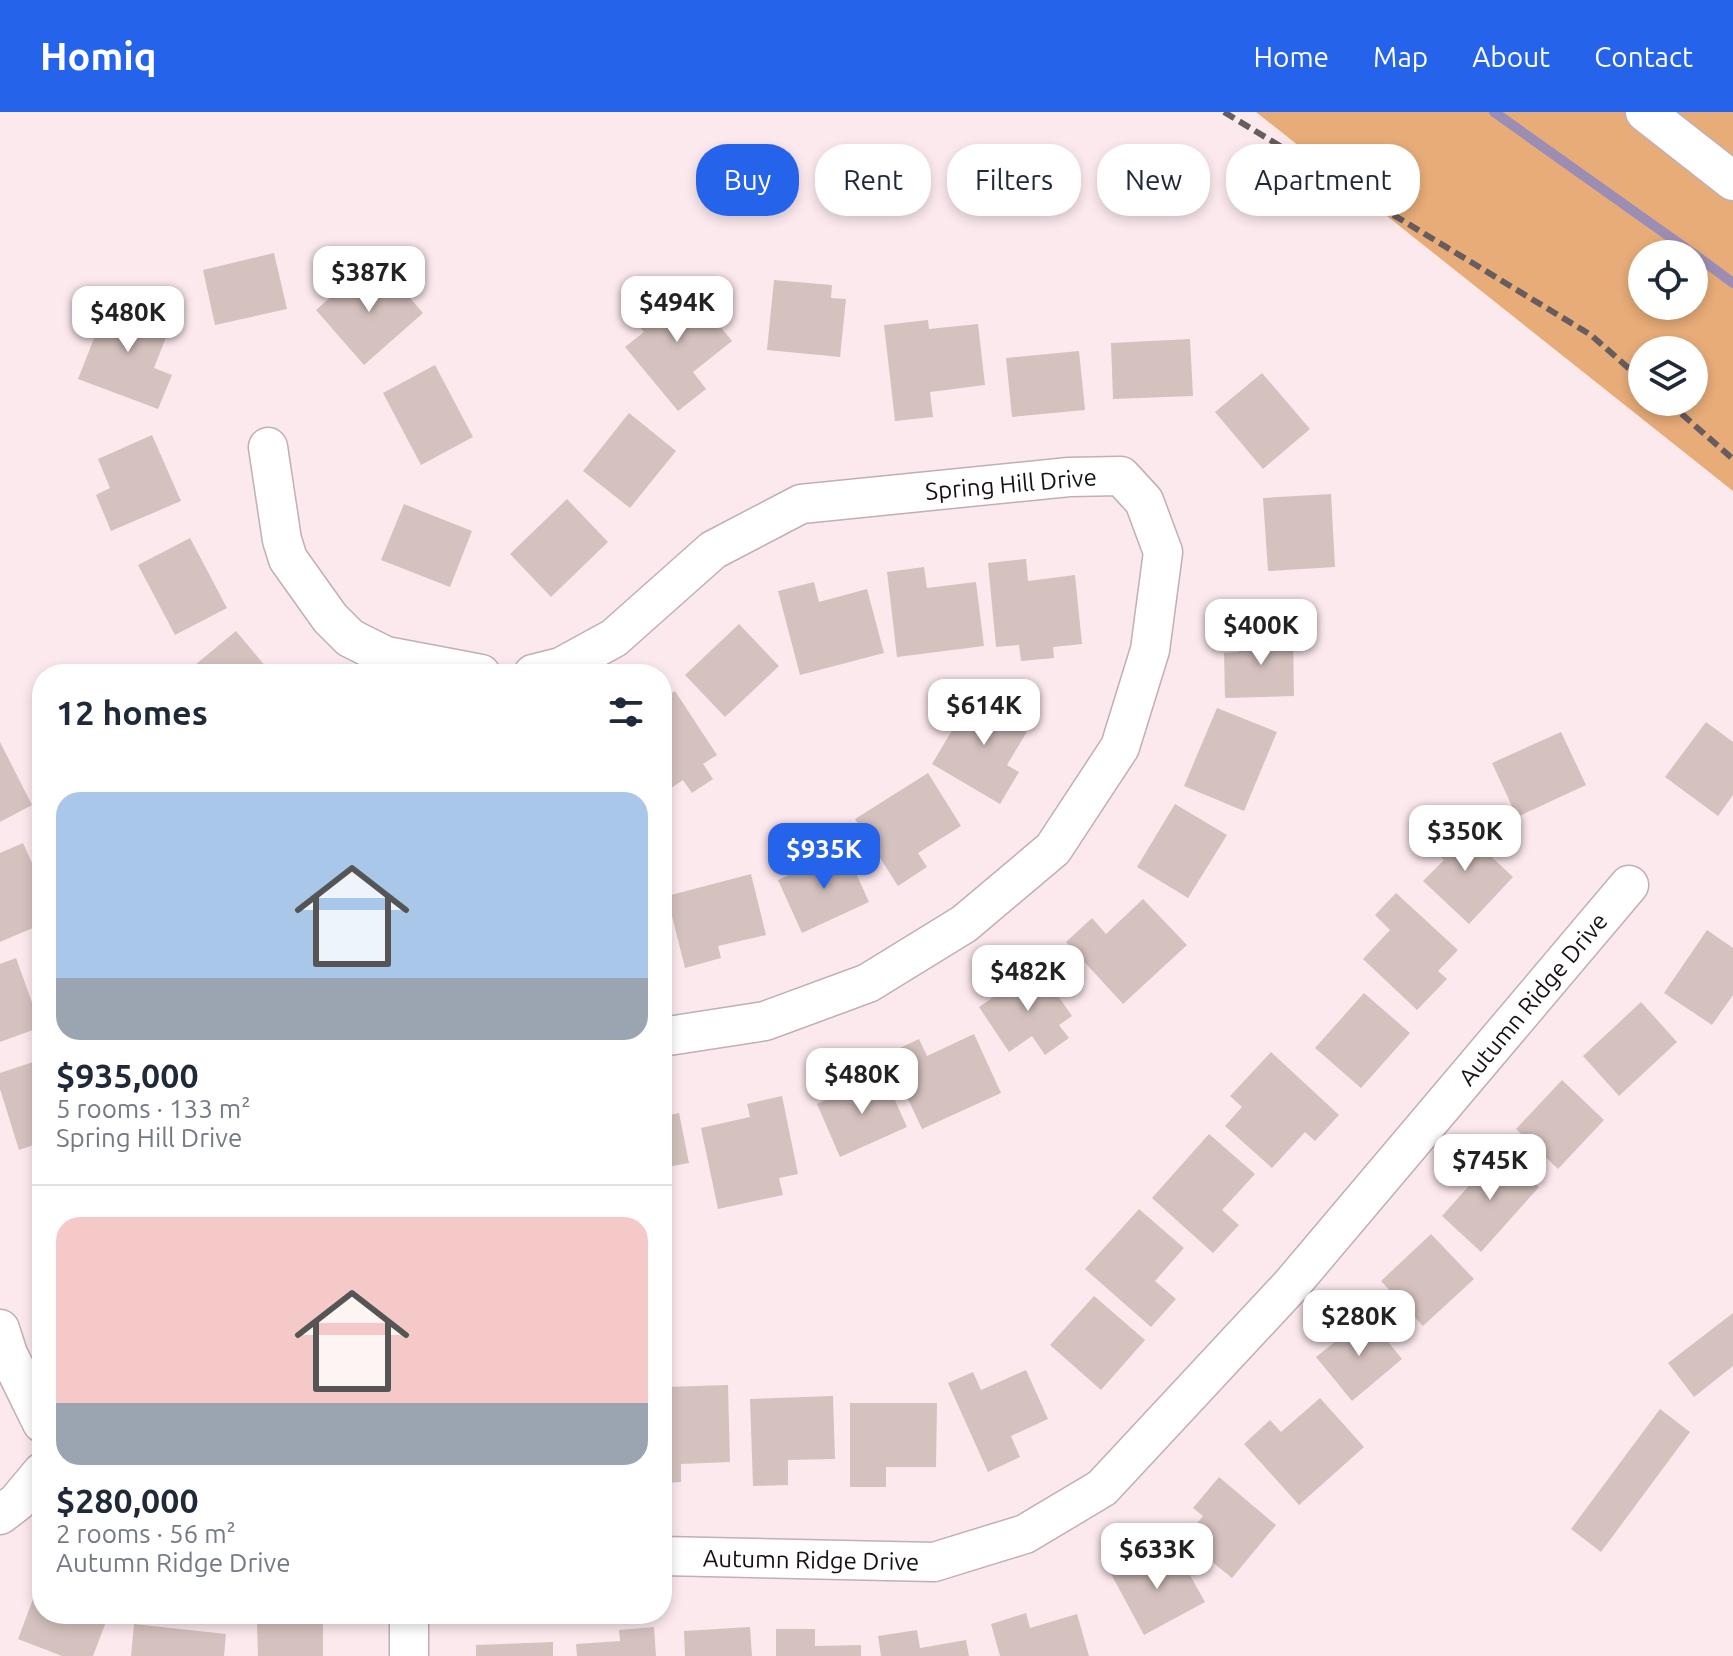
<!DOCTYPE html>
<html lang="en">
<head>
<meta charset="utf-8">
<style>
  body { margin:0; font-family:Ubuntu,sans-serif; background:#f6f6f7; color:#1f2937; height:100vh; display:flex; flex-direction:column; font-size:30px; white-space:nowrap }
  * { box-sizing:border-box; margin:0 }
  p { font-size:26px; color:#747a83 }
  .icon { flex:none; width:44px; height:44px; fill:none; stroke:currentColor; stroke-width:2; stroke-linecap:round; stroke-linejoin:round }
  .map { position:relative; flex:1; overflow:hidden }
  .drawer { position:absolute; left:32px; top:552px; width:640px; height:960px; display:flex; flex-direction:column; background:#fff; border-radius:32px; box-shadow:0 4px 12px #0003 }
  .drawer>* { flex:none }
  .banner { position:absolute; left:696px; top:32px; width:760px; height:72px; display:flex; gap:16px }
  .controls { position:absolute; left:1628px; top:128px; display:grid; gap:16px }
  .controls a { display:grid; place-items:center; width:80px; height:80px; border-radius:50%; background:#fff; box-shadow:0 4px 12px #0003; font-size:40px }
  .price { position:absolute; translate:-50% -68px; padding:0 18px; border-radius:16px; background:#fff; color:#222; font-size:26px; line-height:52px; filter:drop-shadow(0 2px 4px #0008) }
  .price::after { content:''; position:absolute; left:50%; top:48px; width:24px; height:18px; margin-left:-12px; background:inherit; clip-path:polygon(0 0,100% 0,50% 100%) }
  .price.selected { background:#2563eb; color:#fff }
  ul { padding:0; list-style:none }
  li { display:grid; align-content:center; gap:16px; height:424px; padding:0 24px }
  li+li { border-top:2px solid #e0e1e3 }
  li span { display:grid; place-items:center; height:248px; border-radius:24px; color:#555 }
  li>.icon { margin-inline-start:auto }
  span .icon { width:144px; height:144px; fill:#fffc; stroke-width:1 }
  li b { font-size:34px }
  h2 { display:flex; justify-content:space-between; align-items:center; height:96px; padding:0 24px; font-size:34px }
  .chip { padding:0 28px; border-radius:32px; background:#fff; box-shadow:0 4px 12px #0003; font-size:28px; line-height:72px }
  .chip.selected { background:#2563eb; color:#fff }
  header { display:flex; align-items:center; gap:48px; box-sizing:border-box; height:112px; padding:0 40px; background:#2563eb; color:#fff }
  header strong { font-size:38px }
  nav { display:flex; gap:44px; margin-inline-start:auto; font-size:28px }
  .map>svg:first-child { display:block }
</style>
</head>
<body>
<header>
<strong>Homiq</strong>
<nav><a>Home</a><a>Map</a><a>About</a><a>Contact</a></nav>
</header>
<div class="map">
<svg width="1733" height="1544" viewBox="0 0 1733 1544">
  <rect width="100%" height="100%" fill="#fce9ed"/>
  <path fill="#e7ac78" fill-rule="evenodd" d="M1256 0H1733V379ZM1642 142H1694V194H1642ZM1642 238H1694V290H1642Z"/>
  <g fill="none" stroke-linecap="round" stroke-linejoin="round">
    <g stroke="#9c8db4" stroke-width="10">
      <path d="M1494 0 1694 142"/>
      <path d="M1694 142 1733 171"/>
    </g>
  </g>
  <g fill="#d5c2be">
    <path d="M274 141 287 197 215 213 203 158Z"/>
    <path d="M386 158 423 201 364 253 316 198 359 160 370 173Z"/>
    <path d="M682 168 732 229 693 260 706 277 678 299 625 235 644 220 634 208Z"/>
    <path d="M774 168 832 173 831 186 846 187 840 245 767 238Z"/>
    <path d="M110 186 172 210 154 256 172 263 158 297 78 267Z"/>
    <path d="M928 208 929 217 978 212 985 273 930 280 933 305 895 309 884 213Z"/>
    <path d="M1190 227 1193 284 1113 287 1111 231Z"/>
    <path d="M1079 239 1085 298 1012 305 1006 246Z"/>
    <path d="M435 253 473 325 421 353 383 281Z"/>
    <path d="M1262 261 1310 317 1263 357 1215 300Z"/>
    <path d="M629 301 676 339 630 396 583 359Z"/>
    <path d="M152 323 181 389 111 419 96 383 110 376 98 347Z"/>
    <path d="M1331 382 1335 455 1268 459 1263 386Z"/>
    <path d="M567 387 608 430 551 485 510 442Z"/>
    <path d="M404 392 472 419 450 475 381 448Z"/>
    <path d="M190 426 227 496 175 523 138 453Z"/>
    <path d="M1026 447 1028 469 1075 463 1082 532 1053 535 1054 546 1021 549 1019 533 996 535 988 451Z"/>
    <path d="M924 455 927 476 976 470 984 534 897 545 887 460Z"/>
    <path d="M814 470 819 490 867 477 884 541 800 563 778 479Z"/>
    <path d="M739 512 779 554 725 605 685 563Z"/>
    <path d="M236 519 272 562H194L190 557Z"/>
    <path d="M1293 522 1294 584 1225 586 1224 541 1239 540 1238 524Z"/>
    <path d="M976 578 1032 611 1007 653 1019 660 1000 692 932 652Z"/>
    <path d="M675 579 717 643 703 652 713 667 692 681 683 668 662 682V587Z"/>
    <path d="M1217 596 1277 620 1244 699 1184 674Z"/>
    <path d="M1706 610 1733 630V683L1718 704 1665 665Z"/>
    <path d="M1561 620 1586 673 1517 705 1492 651Z"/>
    <path d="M0 630 32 693 0 710Z"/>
    <path d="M928 661 961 714 918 741 927 755 898 774 855 707Z"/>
    <path d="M1175 692 1227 723 1188 786 1137 755Z"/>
    <path d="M1451 707 1513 765 1469 812 1423 769 1444 748 1427 732Z"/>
    <path d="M23 731 42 773V812L0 830V741Z"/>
    <path d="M845 737 869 790 802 821 778 768Z"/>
    <path d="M751 762 766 823 718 834 721 846 685 856 667 784Z"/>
    <path d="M1396 781 1458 838 1438 859 1447 867 1417 898 1363 847 1390 818 1375 803Z"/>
    <path d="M1143 787 1187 833 1123 892 1066 830 1092 806 1106 822Z"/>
    <path d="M1707 818 1733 836V883L1712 913 1664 881Z"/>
    <path d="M16 846 41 915 0 930V852Z"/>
    <path d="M1038 855 1072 904 1059 913 1069 926 1045 943 1032 924 1009 940 979 895Z"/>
    <path d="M1364 881 1410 921 1361 976 1315 936Z"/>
    <path d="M1641 890 1677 930 1619 984 1583 944Z"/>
    <path d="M974 922 1001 981 922 1017 887 942 919 927 927 944Z"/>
    <path d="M1271 940 1339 1003 1315 1029 1305 1020 1272 1056 1225 1014 1242 995 1230 984Z"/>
    <path d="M42 947V1030L19 1038 0 977V961Z"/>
    <path d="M883 962 907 1015 840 1045 817 992Z"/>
    <path d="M1562 968 1604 1008 1558 1057 1516 1017Z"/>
    <path d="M782 984 798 1062 779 1066 783 1083 718 1097 701 1016 750 1005 747 992Z"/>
    <path d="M679 1001 689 1051 662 1056V1005Z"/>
    <path d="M1209 1022 1255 1062 1222 1098 1239 1113 1213 1141 1152 1086Z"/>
    <path d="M1499 1040 1539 1075 1481 1140 1442 1104Z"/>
    <path d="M1139 1097 1184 1136 1155 1169 1176 1187 1151 1215 1085 1157Z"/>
    <path d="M1431 1122 1474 1167 1423 1214 1381 1169Z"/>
    <path d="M1094 1184 1145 1228 1101 1278 1050 1233Z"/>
    <path d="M1733 1201V1254L1694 1285 1668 1251Z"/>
    <path d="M1367 1204 1402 1247 1352 1289 1316 1245Z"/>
    <path d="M1026 1258 1048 1307 1011 1324 1020 1345 988 1360 948 1271 973 1260 981 1278Z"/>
    <path d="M728 1273 730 1350 681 1352V1370L662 1371V1285H667L666 1275Z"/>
    <path d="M833 1284 835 1347 788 1348V1373L753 1374 750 1287Z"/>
    <path d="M1320 1286 1364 1335 1299 1393 1244 1332 1270 1308 1281 1320Z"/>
    <path d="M850 1291H937L936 1355H886V1375H850Z"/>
    <path d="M1660 1297 1690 1320 1601 1440 1571 1417Z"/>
    <path d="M1219 1365 1276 1413 1232 1466 1184 1427 1203 1404 1193 1396Z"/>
    <path d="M1177 1440 1205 1490 1144 1523 1110 1460 1139 1444 1145 1457Z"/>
    <path d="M39 1471 42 1472V1502H109L93 1544H62L18 1527Z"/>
    <path d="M1026 1501 1030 1516 1077 1502 1089 1544H1000L991 1512Z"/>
    <path d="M323 1509V1544H258L257 1511Z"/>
    <path d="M134 1512 226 1522 224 1544H131Z"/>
    <path d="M654 1515 656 1544H577L576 1532 620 1529 619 1518Z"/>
    <path d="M750 1515 752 1544H685L684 1519Z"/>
    <path d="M776 1517H815V1534L861 1533V1544H776Z"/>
    <path d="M917 1518 920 1536 966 1528 969 1544H881L878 1524Z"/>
    <path d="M553 1530V1544H476V1533Z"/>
  </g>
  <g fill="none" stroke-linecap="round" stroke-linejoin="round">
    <g stroke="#c1afb3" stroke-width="41">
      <g id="minor">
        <path d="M1645 0 1733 69"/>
        <path d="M268 335 282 428 288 447 330 506 350 526 386 544 481 562"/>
        <path d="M533 562 561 555 614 526 713 438 801 392 1069 365 1121 364 1144 389 1163 440 1150 538 1120 635 1053 737 964 812 868 871 765 909 662 925"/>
        <path d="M0 1217 8 1242 42 1311"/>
        <path d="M0 1403 17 1390 42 1360"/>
        <path d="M662 1444 934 1450 1025 1422 1102 1376 1291 1173 1629 773"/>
        <path d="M409 1544V1502"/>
      </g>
    </g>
    <use href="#minor" stroke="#fff" stroke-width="38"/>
    <g stroke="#675c5e" stroke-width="6" stroke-dasharray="12 6" stroke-linecap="butt">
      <path d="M1224 0 1591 223 1642 268"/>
      <path d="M1668 290 1733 347"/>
    </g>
  </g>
  <g text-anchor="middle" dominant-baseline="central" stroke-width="8" stroke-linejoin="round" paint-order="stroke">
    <g font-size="24" fill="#171112" stroke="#fff">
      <text transform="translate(1011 372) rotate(-5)">Spring Hill Drive</text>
      <text transform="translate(1533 887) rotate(-50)">Autumn Ridge Drive</text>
      <text transform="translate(811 1448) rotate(1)">Autumn Ridge Drive</text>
    </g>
  </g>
</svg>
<div class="controls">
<a><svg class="icon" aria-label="locate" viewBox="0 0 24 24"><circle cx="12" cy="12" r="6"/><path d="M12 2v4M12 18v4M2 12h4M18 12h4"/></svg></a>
<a><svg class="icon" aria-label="layers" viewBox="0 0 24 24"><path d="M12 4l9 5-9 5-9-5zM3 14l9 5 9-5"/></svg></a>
</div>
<b class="price" style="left:369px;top:202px">$387K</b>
<b class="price" style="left:677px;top:232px">$494K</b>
<b class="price" style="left:128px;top:242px">$480K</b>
<b class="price" style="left:1261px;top:555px">$400K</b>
<b class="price" style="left:984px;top:635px">$614K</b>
<b class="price" style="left:1465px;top:761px">$350K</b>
<b class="price selected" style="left:824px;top:779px">$935K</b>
<b class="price" style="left:1028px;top:901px">$482K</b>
<b class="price" style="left:862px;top:1004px">$480K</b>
<b class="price" style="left:1490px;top:1090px">$745K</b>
<b class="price" style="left:1359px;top:1246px">$280K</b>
<b class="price" style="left:1157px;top:1479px">$633K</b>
<div class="banner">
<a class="chip selected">Buy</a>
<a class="chip">Rent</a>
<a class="chip">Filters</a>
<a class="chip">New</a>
<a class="chip">Apartment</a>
</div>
<section class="drawer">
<h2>12 homes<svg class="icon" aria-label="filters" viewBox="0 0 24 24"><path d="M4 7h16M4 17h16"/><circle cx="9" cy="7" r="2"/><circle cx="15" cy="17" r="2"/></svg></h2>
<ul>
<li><span style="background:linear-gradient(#a9c7e8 75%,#9aa5b1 0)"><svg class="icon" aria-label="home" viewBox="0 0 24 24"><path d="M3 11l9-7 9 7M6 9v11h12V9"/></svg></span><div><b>$935,000</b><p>5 rooms · 133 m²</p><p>Spring Hill Drive</p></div></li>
<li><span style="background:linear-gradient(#f6c9c9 75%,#9aa5b1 0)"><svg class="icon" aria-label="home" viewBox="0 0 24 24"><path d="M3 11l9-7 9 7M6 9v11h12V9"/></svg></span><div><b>$280,000</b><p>2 rooms · 56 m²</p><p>Autumn Ridge Drive</p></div></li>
</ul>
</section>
</div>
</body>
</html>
